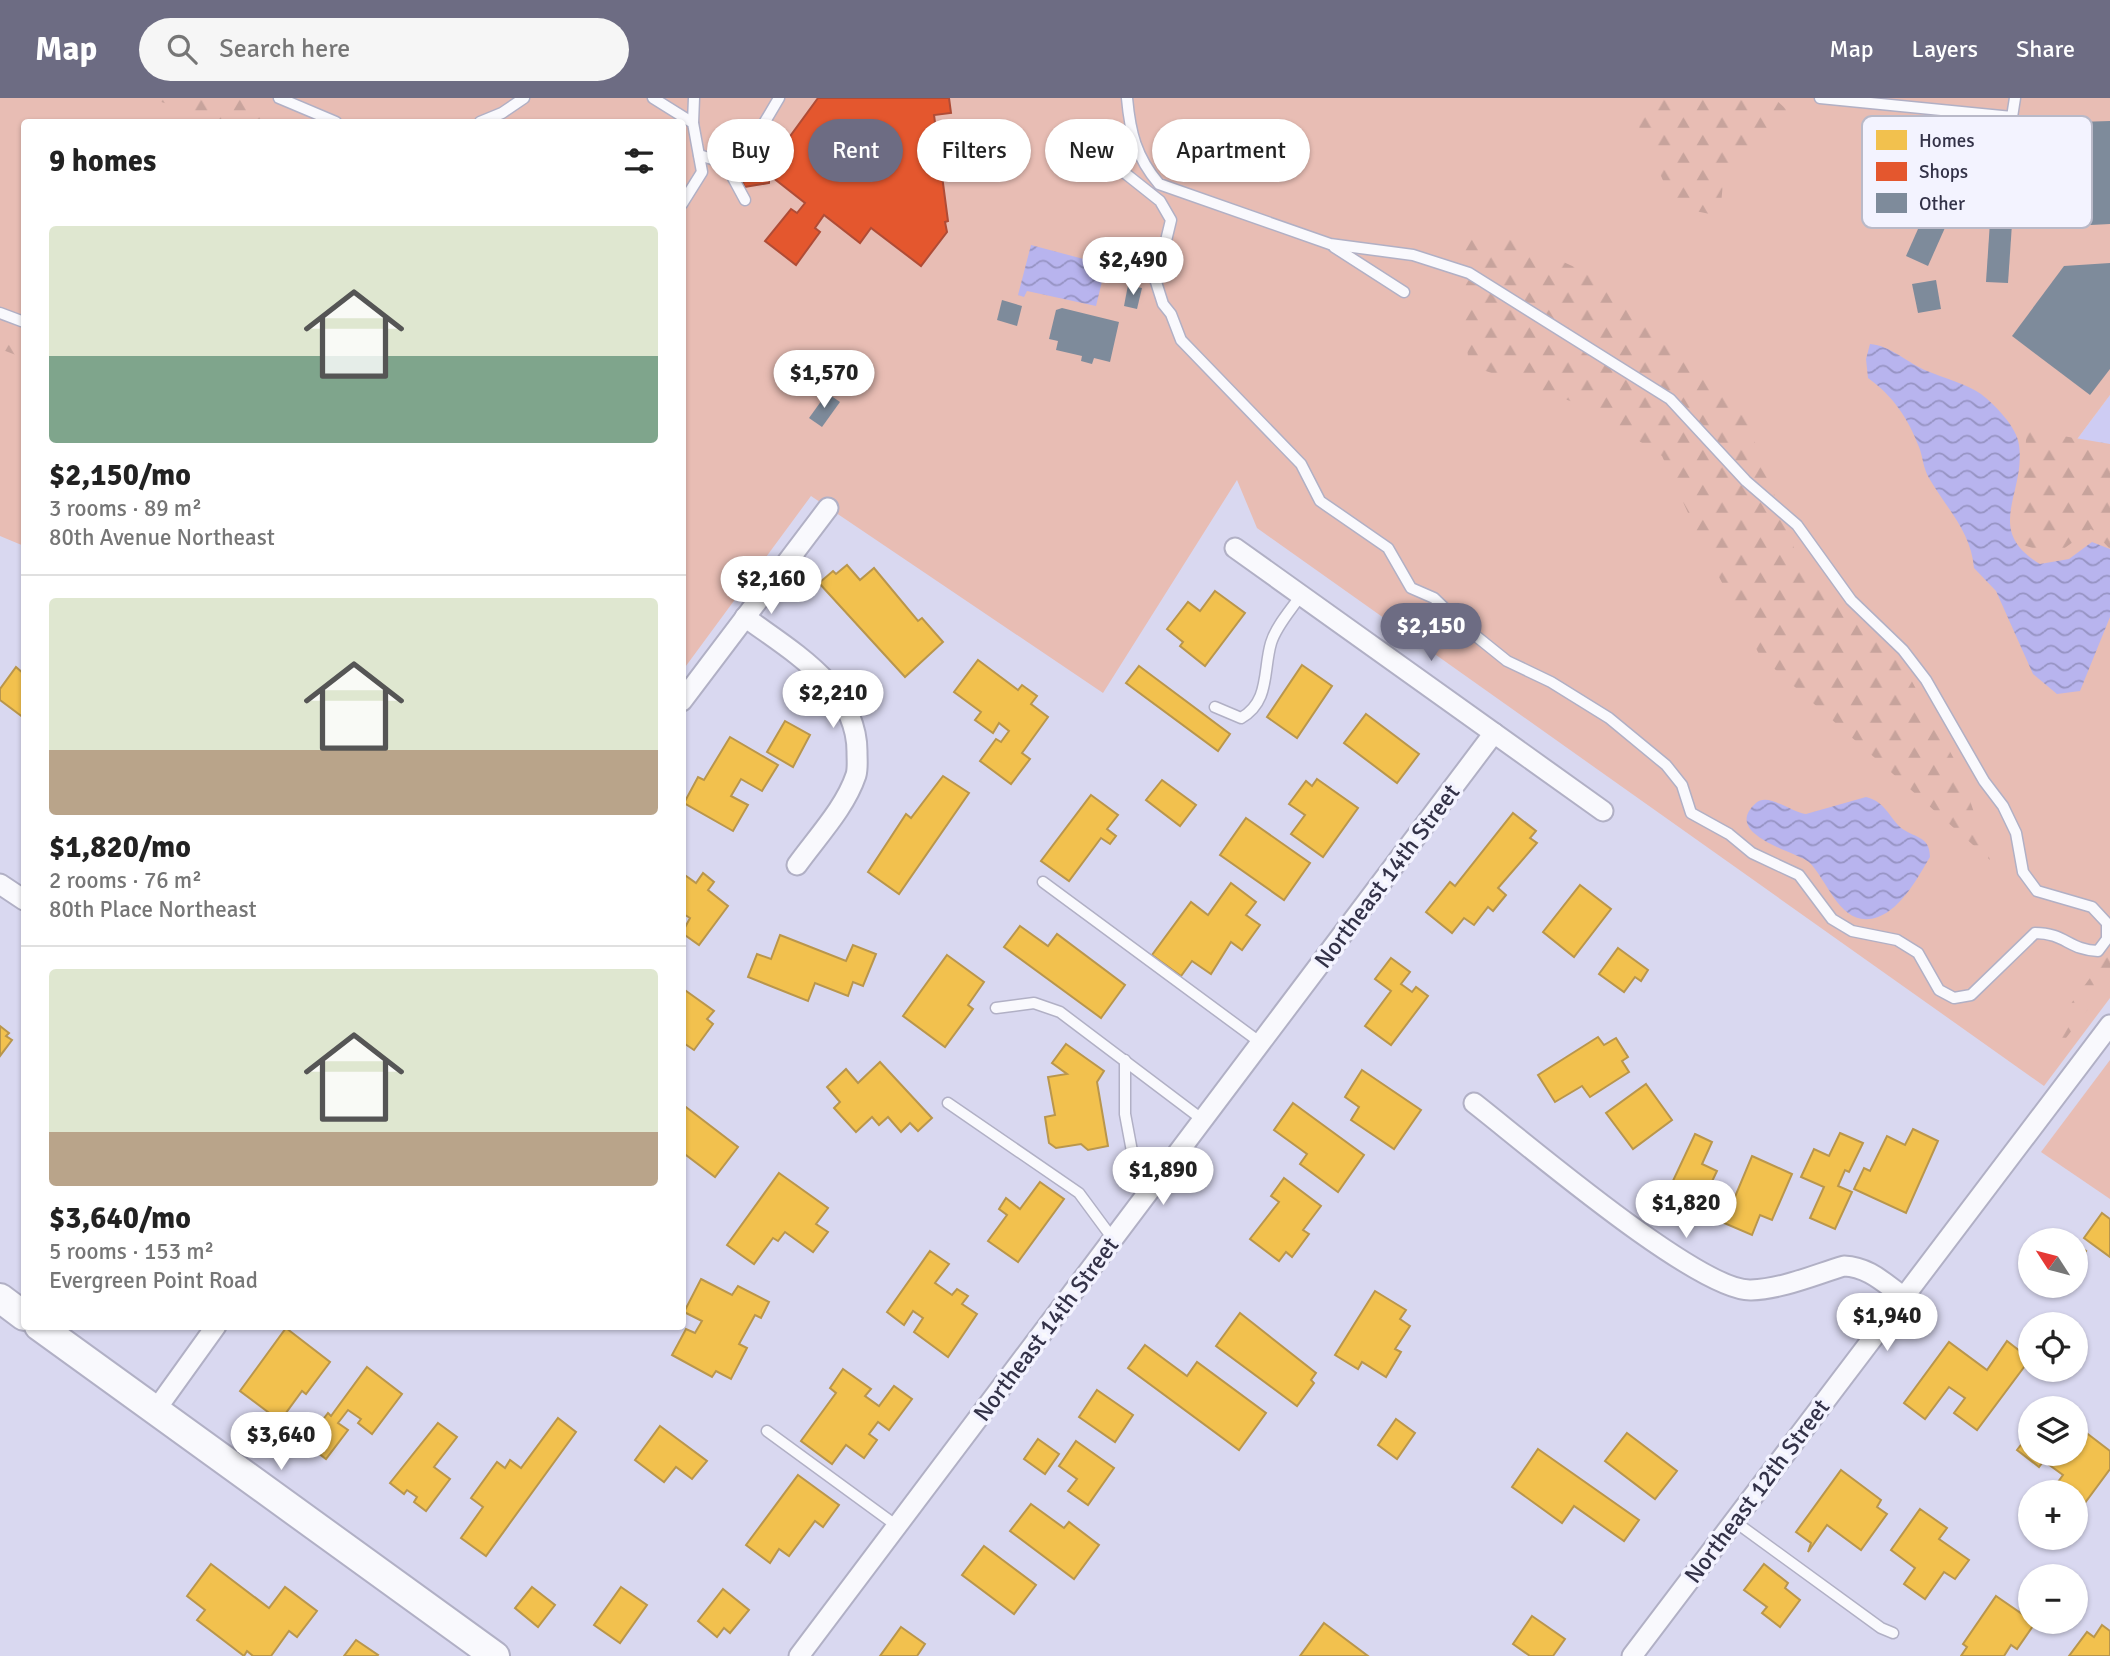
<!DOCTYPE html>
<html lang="en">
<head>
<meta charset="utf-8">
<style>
  body { margin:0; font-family:Signika,sans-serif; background:#f6f6f6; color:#222; height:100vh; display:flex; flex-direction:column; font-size:26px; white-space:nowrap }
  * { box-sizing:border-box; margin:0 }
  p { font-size:23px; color:#767676 }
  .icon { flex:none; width:38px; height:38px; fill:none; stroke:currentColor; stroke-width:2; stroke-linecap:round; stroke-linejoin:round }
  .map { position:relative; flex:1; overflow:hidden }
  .details { position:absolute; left:21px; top:21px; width:665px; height:1211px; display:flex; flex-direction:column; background:#fff; border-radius:7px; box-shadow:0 2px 5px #0004 }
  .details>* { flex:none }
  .top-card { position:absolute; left:707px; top:21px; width:665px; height:63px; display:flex; gap:14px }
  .needle { width:46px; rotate:306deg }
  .buttons { position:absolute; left:2018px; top:1130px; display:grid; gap:14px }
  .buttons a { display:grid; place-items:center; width:70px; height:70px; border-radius:50%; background:#fff; box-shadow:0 2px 5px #0004; font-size:35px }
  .price { position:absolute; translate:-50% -60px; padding:0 16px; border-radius:24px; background:#fff; color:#222; font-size:23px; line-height:46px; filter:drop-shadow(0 2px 4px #0008) }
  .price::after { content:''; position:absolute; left:50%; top:42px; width:21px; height:16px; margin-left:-10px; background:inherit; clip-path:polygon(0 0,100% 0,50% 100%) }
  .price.active { background:#6d6c83; color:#fff }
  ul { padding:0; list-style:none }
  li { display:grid; align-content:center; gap:14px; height:371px; padding:0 28px }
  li+li { border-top:2px solid #e0e0e0 }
  li span { display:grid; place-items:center; height:217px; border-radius:7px; color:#555 }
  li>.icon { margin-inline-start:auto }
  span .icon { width:126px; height:126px; fill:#fffc; stroke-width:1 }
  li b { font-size:30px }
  h2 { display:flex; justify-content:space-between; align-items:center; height:84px; padding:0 28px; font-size:30px }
  .pill { padding:0 24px; border-radius:32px; background:#fff; box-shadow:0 2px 5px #0004; font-size:24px; line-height:63px }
  .pill.active { background:#6d6c83; color:#fff }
  header { display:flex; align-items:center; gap:42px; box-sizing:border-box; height:98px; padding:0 35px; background:#6d6c83; color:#fff }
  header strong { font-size:33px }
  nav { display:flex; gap:38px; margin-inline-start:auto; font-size:24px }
  .search { width:490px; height:63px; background:#f6f6f6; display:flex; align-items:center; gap:18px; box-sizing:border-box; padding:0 24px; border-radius:38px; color:#767676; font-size:26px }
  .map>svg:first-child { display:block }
</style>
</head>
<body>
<header>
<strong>Map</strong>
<div class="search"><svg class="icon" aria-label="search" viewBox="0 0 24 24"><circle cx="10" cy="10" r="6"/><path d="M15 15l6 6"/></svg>Search here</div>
<nav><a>Map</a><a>Layers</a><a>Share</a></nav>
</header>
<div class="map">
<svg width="2110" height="1558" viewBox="0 0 2110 1558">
  <defs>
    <pattern id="forest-firs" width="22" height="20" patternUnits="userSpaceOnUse" patternTransform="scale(1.75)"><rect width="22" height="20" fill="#e8bdb4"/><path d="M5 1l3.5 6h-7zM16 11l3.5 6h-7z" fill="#c7a39c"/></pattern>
    <pattern id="water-waves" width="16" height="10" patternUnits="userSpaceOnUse" patternTransform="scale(1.75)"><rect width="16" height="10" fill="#b8b4ee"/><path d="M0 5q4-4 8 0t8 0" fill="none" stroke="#9693c3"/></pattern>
  </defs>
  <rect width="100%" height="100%" fill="#d9d8f0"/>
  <path fill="#ceccf3" d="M2110 297V383L2069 352Z"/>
  <g fill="#e8bdb4">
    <path d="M0 0H2110V297L2069 352 2110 383V900L2044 988 1257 430 1237 382 1103 595 811 398 683 572 682 24H24V448L0 438Z"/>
    <path d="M2110 962V1101L2041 1054Z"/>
  </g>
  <g fill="url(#forest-firs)">
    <path d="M149 0H237L303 24H223Z"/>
    <path d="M1638 0 1776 2 1796 20 1724 73 1720 118 1675 109 1638 27Z"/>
    <path d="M1454 137 1513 141 1627 193 1745 318 1799 463 1896 554 1959 670 1990 762 1760 558 1705 452 1662 358 1587 309 1469 267Z"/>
    <path d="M0 194 24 203V260L0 251Z"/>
    <path d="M2027 332 2110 346V451L2091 431 2055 457 2023 447 2021 396Z"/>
    <path d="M2110 853V882L2063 944 2050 934Z"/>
  </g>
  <g fill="url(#water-waves)">
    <path d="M1031 147 1106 167 1096 208 1027 193 1024 199 1018 197Z"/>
    <path d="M1870 246C1890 247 1909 266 1927 273 1944 280 1967 286 1981 296 1995 307 2017 329 2019 347 2026 396 1983 432 2040 466L2069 461 2092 444 2110 451V519L2080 593 2057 596 2033 576 1996 493 1974 470C1971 433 1946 410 1929 380 1923 370 1923 359 1919 349 1908 320 1893 298 1868 280L1866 261Z"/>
    <path d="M1866 699C1885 704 1888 717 1900 729 1913 740 1930 737 1930 759 1918 779 1902 810 1878 819 1841 832 1829 784 1809 764 1798 754 1720 737 1756 705 1768 694 1792 715 1806 716Z"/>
  </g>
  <g fill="#f2c14e" stroke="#b9964c" stroke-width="2">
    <path d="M847 467 860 482 874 470 918 523 922 520 943 544 905 579 819 485 833 473 836 476Z"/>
    <path d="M1215 493 1245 515 1205 568 1180 548 1183 544 1167 531 1188 504 1200 513Z"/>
    <path d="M978 562 1018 592 1022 587 1037 598 1031 606 1048 619 1022 655 1030 661 1011 686 980 663 996 641 1001 644 1009 633 999 625 993 635 975 622 981 614 954 594Z"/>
    <path d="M1302 567 1332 588 1297 640 1267 619Z"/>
    <path d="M1139 568 1230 636 1218 653 1126 585Z"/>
    <path d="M16 569 24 576V620L0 602V591Z"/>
    <path d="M1366 616 1419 656 1397 685 1344 645Z"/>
    <path d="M785 623 810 637 793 669 767 654Z"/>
    <path d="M730 639 778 667 762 693 741 681 731 698 748 707 733 733 684 705 698 679 704 682Z"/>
    <path d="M943 678 969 695 899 796 868 774 906 716 911 720Z"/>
    <path d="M1317 681 1358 710 1323 759 1291 736 1305 717 1289 706 1306 683 1312 688Z"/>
    <path d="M1162 682 1196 707 1180 728 1146 702Z"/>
    <path d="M1091 697 1118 717 1107 731 1116 738 1110 746 1101 740 1069 783 1041 763Z"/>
    <path d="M1513 715 1536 733 1530 740 1537 745 1498 790 1506 797 1493 813 1488 809 1474 827 1464 820 1452 835 1426 814 1450 784 1455 788Z"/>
    <path d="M1246 720 1310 765 1284 802 1220 757Z"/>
    <path d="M682 775 696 785 703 775 714 784 708 792 728 808 699 847 682 835 690 820 682 815Z"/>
    <path d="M1231 785 1256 804 1246 817 1260 827 1242 852 1231 844 1211 876 1192 863 1181 878 1152 857 1191 804 1208 817Z"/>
    <path d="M1580 787 1611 811 1574 859 1543 834Z"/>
    <path d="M1020 828 1048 848 1057 836 1125 887 1101 920 1004 849Z"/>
    <path d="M780 837 846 863 853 847 876 856 863 888 853 884 848 898 815 885 808 903 748 879 757 856 771 861Z"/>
    <path d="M1618 850 1648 872 1641 883 1635 879 1624 894 1599 876Z"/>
    <path d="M947 857 984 884 968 907 973 911 945 949 903 918Z"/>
    <path d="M1391 860 1410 874 1401 886 1412 894 1416 889 1428 898 1391 947 1365 928 1391 893 1375 881Z"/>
    <path d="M682 890 714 913 707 921 713 926 694 952 682 944Z"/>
    <path d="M0 928 9 935 6 938 12 942 0 958Z"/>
    <path d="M1598 939 1604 947 1616 940 1628 959 1622 963 1629 974 1590 999 1582 988 1555 1004 1538 977Z"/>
    <path d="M1066 946 1104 973 1097 984 1108 1048 1088 1052 1081 1046 1056 1050 1049 1045 1045 1019 1055 1017 1048 979 1067 976 1052 965Z"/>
    <path d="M880 964 932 1020 918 1033 910 1025 901 1034 888 1019 879 1027 872 1019 856 1034 834 1010 840 1004 827 989 846 971 858 985Z"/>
    <path d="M1362 972 1421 1012 1394 1051 1351 1022 1359 1009 1345 999Z"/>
    <path d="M1646 986 1672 1022 1633 1051 1606 1015Z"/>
    <path d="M1293 1005 1364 1057 1338 1094 1300 1066 1307 1056 1274 1032Z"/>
    <path d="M682 1006 738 1049 715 1079 682 1054Z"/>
    <path d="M1913 1031 1938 1043 1906 1115 1854 1091 1864 1070 1870 1073 1887 1038 1905 1047Z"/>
    <path d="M1840 1035 1863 1045 1849 1074 1845 1072 1838 1088 1852 1094 1835 1131 1810 1120 1824 1089 1801 1079 1814 1051 1829 1058Z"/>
    <path d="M1695 1036 1712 1044 1702 1066 1717 1073 1695 1119 1663 1104Z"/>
    <path d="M1752 1058 1792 1076 1772 1122 1760 1117 1752 1137 1724 1125Z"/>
    <path d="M779 1075 828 1110 816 1126 828 1134 813 1154 785 1134 778 1143 773 1140 754 1166 727 1147Z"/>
    <path d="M1284 1080 1321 1108 1303 1132 1309 1136 1292 1159 1286 1154 1279 1163 1250 1141 1279 1104 1271 1098Z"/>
    <path d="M1040 1084 1064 1101 1018 1164 988 1143 1007 1117 999 1111 1006 1100 1020 1111Z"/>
    <path d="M2102 1115 2110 1121V1159L2084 1140Z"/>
    <path d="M2076 1145 2086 1153 2076 1167Z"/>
    <path d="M930 1153 949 1166 935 1185 952 1197 957 1191 968 1198 962 1206 977 1216 948 1259 914 1234 923 1220 913 1213 904 1227 887 1214Z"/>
    <path d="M701 1181 732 1197 738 1188 769 1204 761 1220 755 1217 739 1246 747 1250 731 1281 716 1273 712 1279 672 1257 686 1231 695 1235 702 1223 684 1214Z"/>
    <path d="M1375 1193 1406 1212 1400 1221 1410 1228 1395 1251 1401 1254 1386 1279 1362 1264 1358 1271 1335 1257Z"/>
    <path d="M1240 1215 1316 1275 1311 1282 1314 1285 1297 1308 1216 1248Z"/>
    <path d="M286 1230 330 1264 306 1296 302 1293 280 1323 240 1293Z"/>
    <path d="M2007 1243 2030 1261 1977 1332 1954 1315 1965 1300 1949 1289 1925 1321 1904 1305 1949 1244 1987 1272Z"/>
    <path d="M1145 1247 1187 1278 1197 1264 1266 1315 1239 1352 1128 1270Z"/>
    <path d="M367 1269 402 1296 372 1336 358 1325 361 1321 348 1312 338 1325 348 1332 326 1361 305 1345 328 1315 331 1318Z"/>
    <path d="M843 1271 871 1291 865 1298 879 1308 894 1288 912 1301 889 1332 878 1324 869 1336 877 1342 864 1360 846 1347 832 1366 801 1343 836 1295 830 1290Z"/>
    <path d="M1097 1292 1133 1317 1115 1344 1079 1319Z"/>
    <path d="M558 1320 576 1334 486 1458 461 1440 483 1409 471 1400 497 1364 505 1370 510 1362 521 1370Z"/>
    <path d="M1396 1321 1415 1335 1397 1361 1378 1347Z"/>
    <path d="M438 1325 457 1339 434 1369 450 1381 426 1413 414 1404 417 1399 407 1392 404 1396 390 1385Z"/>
    <path d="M660 1328 707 1363 692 1381 676 1369 664 1384 635 1362Z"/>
    <path d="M2080 1330 2110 1353V1371L2076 1417V1395H2050L2063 1377 2048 1366 2052 1360 2048 1357 2039 1369 2017 1352 2030 1335V1356H2076V1336Z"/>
    <path d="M1627 1335 1677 1373 1655 1401 1605 1363Z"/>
    <path d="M1038 1341 1059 1356 1045 1376 1024 1361Z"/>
    <path d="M1076 1343 1114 1370 1088 1407 1068 1393 1077 1381 1059 1368Z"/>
    <path d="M1538 1351 1639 1422 1624 1443 1574 1408 1562 1425 1512 1389Z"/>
    <path d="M1841 1372 1881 1402 1877 1409 1887 1416 1861 1452 1827 1427 1808 1454 1811 1445 1796 1434Z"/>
    <path d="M798 1377 839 1407 823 1429 815 1423 789 1458 779 1451 770 1465 746 1447Z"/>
    <path d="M1031 1406 1064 1430 1069 1424 1099 1447 1074 1481 1010 1433Z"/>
    <path d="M1920 1411 1947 1430 1939 1441 1969 1462 1955 1481 1944 1474 1925 1501 1904 1486 1915 1470 1891 1452Z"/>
    <path d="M984 1448 1036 1487 1014 1516 962 1477Z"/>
    <path d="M211 1466 269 1510 285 1489 317 1513 297 1539 289 1533 271 1558H253L247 1553 244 1558 197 1522 205 1512 187 1498Z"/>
    <path d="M1764 1466 1788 1485 1785 1490 1800 1502 1780 1529 1762 1515 1767 1509 1744 1492Z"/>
    <path d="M532 1489 555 1507 538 1529 515 1510Z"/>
    <path d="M621 1489 647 1507 620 1545 594 1527Z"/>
    <path d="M723 1491 749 1512 730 1535 724 1530 717 1539 698 1523Z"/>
    <path d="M1996 1498 2035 1525 2017 1551 2011 1547 2004 1558H1961L1967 1549 1963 1546Z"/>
    <path d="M1532 1518 1565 1541 1553 1558H1530L1513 1546Z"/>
    <path d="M1324 1525 1368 1558H1300Z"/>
    <path d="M2102 1527 2110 1533V1558H2069L2087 1534 2094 1539Z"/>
    <path d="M901 1529 925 1546 917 1558H880Z"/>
    <path d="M356 1542 378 1557 377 1558H344Z"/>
  </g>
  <path fill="#e4572e" stroke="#af4c36" stroke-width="2" d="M818 0H949L951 15 934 17 948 123 945 124 947 134 921 168 871 130 860 145 824 117 815 130 820 134 796 167 765 143 791 111 797 115 805 105 772 79H769V85L744 89 740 64 757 62 778 33 788 41Z"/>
  <g fill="#7e8b9b">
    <path d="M2110 23V126L2053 129 2046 25Z"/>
    <path d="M1942 77 1964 87 1928 168 1906 158Z"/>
    <path d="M1990 124 2012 126 2008 185 1986 184Z"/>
    <path d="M2110 165V271L2090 297 2012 238 2064 168Z"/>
    <path d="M1936 182 1941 211 1918 215 1912 186Z"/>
    <path d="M1128 187 1142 190 1137 211 1124 208Z"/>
    <path d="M1002 202 1022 208 1017 228 997 222Z"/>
    <path d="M1062 210 1119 224 1110 264 1094 260 1092 266 1081 263 1082 258 1056 252 1058 243 1049 241 1056 212Z"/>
    <path d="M827 295 840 304 822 329 809 320Z"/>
  </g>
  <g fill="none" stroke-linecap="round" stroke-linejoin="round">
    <g stroke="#b1b0c5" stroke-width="13">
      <g id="lane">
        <path d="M279 0 336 24"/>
        <path d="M653 0 693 25 702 74 682 106"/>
        <path d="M1820 0 2012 19 2015 0"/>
        <path d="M480 24 502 15 524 0"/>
        <path d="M693 25 694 0"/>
        <path d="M699 57 725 65 750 49 779 0"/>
        <path d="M725 65 745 102"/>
        <path d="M1121 72 1160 103 1171 122 1156 184 1163 206 1171 216 1181 242 1301 366 1320 403 1388 450 1411 490 1434 500 1461 526 1507 563 1551 584 1609 620 1666 667 1682 687 1691 715 1729 736 1752 755 1799 777 1832 821 1852 833 1897 842 1918 855 1939 892 1954 900 1971 897 2035 835C2065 835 2069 852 2098 853L2107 841V825L2092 809 2037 793 2023 774 2016 735 2003 708 1984 683 1926 582 1903 552 1851 502 1797 427 1746 383 1670 301 1469 175 1413 157 1330 146 1159 86C1136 59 1130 34 1127 0"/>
        <path d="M1334 149 1404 194"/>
        <path d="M0 215 24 224"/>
        <path d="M1215 609 1241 620C1270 604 1263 572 1271 545 1276 528 1291 512 1301 497"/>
        <path d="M1043 784 1261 945"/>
        <path d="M996 910 1034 905 1060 914 1203 1022"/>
        <path d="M1125 962V1016L1134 1064 1153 1089"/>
        <path d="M948 1005 1079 1095 1113 1141"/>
        <path d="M767 1333 897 1428"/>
        <path d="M1734 1423 1881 1530 1893 1535"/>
      </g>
    </g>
    <g stroke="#b1b0c5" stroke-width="23">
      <g id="street">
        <path d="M1235 450 1603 713"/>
        <path d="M745 519C791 553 858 590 857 655 857 662 858 670 856 677 845 710 817 739 797 767"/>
        <path d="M682 603 828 410"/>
        <path d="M0 786 24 802"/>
        <path d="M1474 1005C1523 1043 1699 1194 1751 1192 1782 1191 1814 1177 1844 1168 1869 1169 1884 1185 1904 1199"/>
        <path d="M155 1313 216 1228"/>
        <path d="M799 1558 1494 635"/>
        <path d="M1632 1558 2110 927"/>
      </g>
    </g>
    <g stroke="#b1b0c5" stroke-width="32">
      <g id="secondary">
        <path d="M0 1200 24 1218"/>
        <path d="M39 1228 495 1558"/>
      </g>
    </g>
    <use href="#lane" stroke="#f9f9fd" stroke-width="10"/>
    <use href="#street" stroke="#f9f9fd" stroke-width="19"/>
    <use href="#secondary" stroke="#f9f9fd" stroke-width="28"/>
  </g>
  <g text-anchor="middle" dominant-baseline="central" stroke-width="7" stroke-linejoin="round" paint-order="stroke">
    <g font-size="24" fill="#333248" stroke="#f3f3ff">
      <text transform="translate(1387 778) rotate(-53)">Northeast 14th Street</text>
      <text transform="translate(1046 1231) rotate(-53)">Northeast 14th Street</text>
      <text transform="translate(1757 1393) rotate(-53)">Northeast 12th Street</text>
    </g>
  </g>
  <rect x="1862" y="18" width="230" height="112" rx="10" fill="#f3f3ff" stroke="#b9b9c8" stroke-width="2"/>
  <rect x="1876" y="32" width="31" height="20" fill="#f2c14e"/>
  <rect x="1876" y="64" width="31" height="19" fill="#e4572e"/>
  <rect x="1876" y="95" width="31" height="20" fill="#7e8b9b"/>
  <g font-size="19" fill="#333248">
    <text x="1919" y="49">Homes</text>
    <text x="1919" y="80">Shops</text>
    <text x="1919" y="112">Other</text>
  </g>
</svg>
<div class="buttons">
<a><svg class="needle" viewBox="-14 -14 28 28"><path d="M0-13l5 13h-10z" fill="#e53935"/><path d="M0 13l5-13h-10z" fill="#767676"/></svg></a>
<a><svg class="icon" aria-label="locate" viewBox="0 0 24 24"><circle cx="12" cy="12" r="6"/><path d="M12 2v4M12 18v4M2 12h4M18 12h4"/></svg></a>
<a><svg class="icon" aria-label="layers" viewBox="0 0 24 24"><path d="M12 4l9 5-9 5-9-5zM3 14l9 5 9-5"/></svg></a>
<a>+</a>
<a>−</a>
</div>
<b class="price" style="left:1133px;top:199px">$2,490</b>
<b class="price" style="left:824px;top:312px">$1,570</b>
<b class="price" style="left:771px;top:518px">$2,160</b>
<b class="price active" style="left:1431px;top:565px">$2,150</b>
<b class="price" style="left:833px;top:632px">$2,210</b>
<b class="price" style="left:1163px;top:1109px">$1,890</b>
<b class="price" style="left:1686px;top:1142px">$1,820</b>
<b class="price" style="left:1887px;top:1255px">$1,940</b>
<b class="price" style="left:281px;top:1374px">$3,640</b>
<div class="top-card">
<a class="pill">Buy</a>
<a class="pill active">Rent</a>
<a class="pill">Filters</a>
<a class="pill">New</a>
<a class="pill">Apartment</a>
</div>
<section class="details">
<h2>9 homes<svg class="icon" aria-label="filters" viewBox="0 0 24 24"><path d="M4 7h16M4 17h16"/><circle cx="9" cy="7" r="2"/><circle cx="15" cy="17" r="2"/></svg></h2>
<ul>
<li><span style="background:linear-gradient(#dfe7d0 60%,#7fa58c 0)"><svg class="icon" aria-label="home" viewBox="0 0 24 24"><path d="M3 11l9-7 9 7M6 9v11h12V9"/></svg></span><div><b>$2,150/mo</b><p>3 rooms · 89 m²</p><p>80th Avenue Northeast</p></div></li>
<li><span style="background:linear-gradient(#dfe7d0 70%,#b9a48a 0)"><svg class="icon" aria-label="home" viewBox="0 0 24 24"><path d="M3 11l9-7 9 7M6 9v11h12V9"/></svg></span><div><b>$1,820/mo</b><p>2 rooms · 76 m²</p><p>80th Place Northeast</p></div></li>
<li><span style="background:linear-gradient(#dfe7d0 75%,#b9a48a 0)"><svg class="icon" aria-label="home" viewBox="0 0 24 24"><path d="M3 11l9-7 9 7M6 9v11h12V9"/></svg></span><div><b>$3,640/mo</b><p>5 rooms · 153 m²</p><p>Evergreen Point Road</p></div></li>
</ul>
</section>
</div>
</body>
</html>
